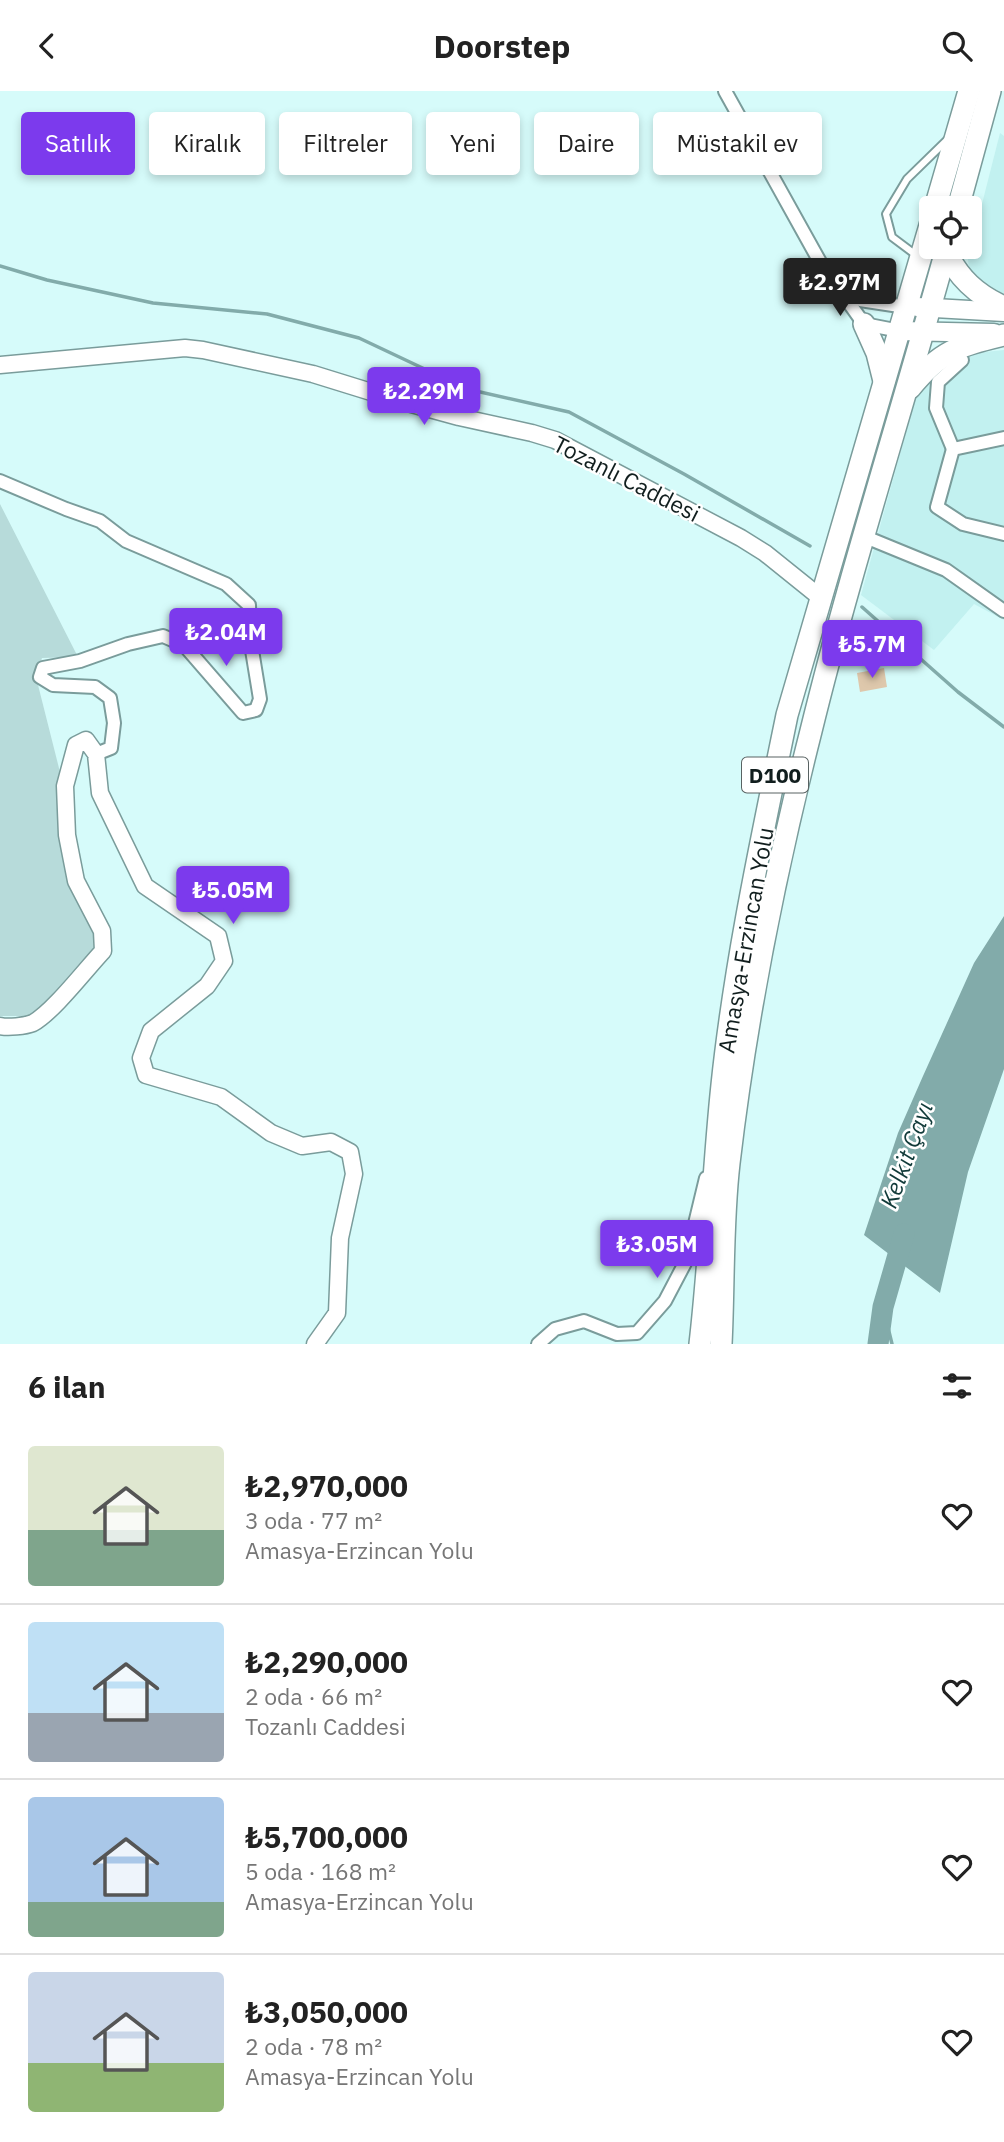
<!DOCTYPE html>
<html lang="tr">
<head>
<meta charset="utf-8">
<style>
  body { margin:0; font-family:"IBM Plex Sans",sans-serif; background:#f2f2f2; color:#222; height:100vh; display:flex; flex-direction:column; font-size:26px; white-space:nowrap }
  * { box-sizing:border-box; margin:0 }
  p { font-size:23px; color:#767676 }
  .icon { flex:none; width:38px; height:38px; fill:none; stroke:currentColor; stroke-width:2; stroke-linecap:round; stroke-linejoin:round }
  .map { position:relative; height:1253px; overflow:hidden }
  .sheet { display:flex; flex-direction:column; background:#fff; flex:1 }
  .sheet>* { flex:none }
  .top-card { position:absolute; left:21px; top:21px; width:962px; height:63px; display:flex; gap:14px }
  .tools { position:absolute; left:919px; top:105px; display:grid; gap:14px }
  .tools a { display:grid; place-items:center; width:63px; height:63px; border-radius:7px; background:#fff; box-shadow:0 4px 10px #0003; font-size:35px }
  .price { position:absolute; translate:-50% -60px; padding:0 16px; border-radius:7px; background:#7c3aed; color:#fff; font-size:23px; line-height:46px; filter:drop-shadow(0 2px 4px #0008) }
  .price::after { content:''; position:absolute; left:50%; top:42px; width:21px; height:16px; margin-left:-10px; background:inherit; clip-path:polygon(0 0,100% 0,50% 100%) }
  .price.current { background:#222; color:#fff }
  ul { padding:0; list-style:none }
  li { display:flex; align-items:center; gap:21px; height:175px; padding:0 28px }
  li+li { border-top:2px solid #e0e0e0 }
  li span { display:grid; place-items:center; flex:none; width:196px; height:140px; border-radius:7px; color:#555 }
  li>.icon { margin-inline-start:auto }
  span .icon { width:84px; height:84px; fill:#fffc; stroke-width:1 }
  li b { font-size:30px }
  h2 { display:flex; justify-content:space-between; align-items:center; height:84px; padding:0 28px; font-size:30px }
  .chip { padding:0 24px; border-radius:7px; background:#fff; box-shadow:0 4px 10px #0003; font-size:24px; line-height:63px }
  .chip.current { background:#7c3aed; color:#fff }
  header { display:flex; justify-content:space-between; align-items:center; height:91px; padding:0 28px; background:#fff; font-size:32px; font-weight:700 }
  .map>svg:first-child { display:block }
</style>
</head>
<body>
<header><svg class="icon" aria-label="back" viewBox="0 0 24 24"><path d="M15 5l-7 7 7 7"/></svg>Doorstep<svg class="icon" aria-label="search" viewBox="0 0 24 24"><circle cx="10" cy="10" r="6"/><path d="M15 15l6 6"/></svg></header>
<div class="map">
<svg width="1004" height="1253" viewBox="0 0 1004 1253">
  <rect width="100%" height="100%" fill="#d6fbfa"/>
  <g fill="#c2f1f0">
    <path d="M1000 42 1004 45V202L984 198 969 179 968 168Z"/>
    <path d="M1004 259V529L974 513 934 559 861 504 918 298 947 270 975 262Z"/>
  </g>
  <path fill="#b7dbda" d="M0 413 78 566 42 567 36 586 63 693 73 788 99 853 48 911 31 925H0Z"/>
  <path fill="#82abaa" d="M1004 825V978L968 1081 940 1202 864 1144 898 1042 923 985 974 872Z"/>
  <g fill="none" stroke-linecap="round" stroke-linejoin="round">
    <g stroke="#82abaa" stroke-width="3.5">
      <path d="M0 175 47 189 153 212 267 223 359 247 467 298 569 321 684 383 810 455"/>
      <path d="M862 516 958 601 1004 636"/>
      <path d="M883 1216 892 1253"/>
    </g>
    <path stroke="#82abaa" stroke-width="21" d="M878 1253 883 1216 904 1143"/>
  </g>
  <path fill="#dec8ac" d="M884 577 887 596 860 601 857 582Z"/>
  <g fill="none" stroke-linecap="round" stroke-linejoin="round">
    <g stroke="#7a9c9b" stroke-width="10">
      <path id="service" d="M916 164 892 146 886 123 907 88 947 49"/>
    </g>
    <g stroke="#7a9c9b" stroke-width="16">
      <g id="minor">
        <path d="M725 0 830 189 842 202 864 233 900 240"/>
        <path d="M842 202 860 209 906 216"/>
        <path d="M1004 347 953 358 937 416 963 433 1004 443"/>
        <path d="M953 358 936 317 938 291 962 269"/>
        <path d="M0 390 66 418 100 430 126 450 226 493 249 514 250 547 260 608 256 619 243 622 184 554 163 545 128 553 80 570 43 577 40 586 53 594 95 596 110 607 114 632 111 657 96 663"/>
        <path d="M863 445 946 479 1004 520"/>
        <path d="M538 1253 555 1238 584 1230 617 1243 637 1242 665 1210 686 1170 706 1087"/>
      </g>
    </g>
    <g stroke="#7a9c9b" stroke-width="19">
      <g id="tertiary">
        <path d="M0 274 185 257 203 259 313 283 397 309 459 326 532 342 555 349 741 447 765 462 821 507"/>
        <path d="M0 935C8 937 25 935 33 932 53 921 86 878 103 860L102 840 76 790 67 744 65 695 76 654 86 649 96 663 100 702 145 795 218 845 224 870 207 895 151 940 141 967 146 984 221 1006 271 1042 302 1055 331 1051 350 1061 354 1083 340 1147 337 1222 315 1253"/>
      </g>
    </g>
    <g stroke="#7a9c9b" stroke-width="21">
      <g id="secondary">
        <path d="M917 216 1004 221"/>
        <path d="M900 240 994 242"/>
      </g>
    </g>
    <g stroke="#7a9c9b" stroke-width="24">
      <g id="trunk">
        <path d="M935 117 969 0"/>
        <path d="M958 117 990 0"/>
        <path d="M946 160C958 187 977 204 1004 216"/>
        <path d="M864 233 877 262 884 290"/>
        <path d="M910 297C941 259 959 255 1004 244"/>
        <path d="M700 1253C710 1167 713 1080 722 994 735 870 762 746 787 624L931 131"/>
        <path d="M721 1253C724 1193 722 1132 729 1072 746 927 775 782 811 640 851 477 903 317 947 156"/>
      </g>
    </g>
    <use href="#service" stroke="#fff" stroke-width="6"/>
    <use href="#minor" stroke="#fff" stroke-width="12"/>
    <use href="#tertiary" stroke="#fff" stroke-width="16"/>
    <use href="#secondary" stroke="#fff" stroke-width="18"/>
    <use href="#trunk" stroke="#fff" stroke-width="21"/>
  </g>
  <g text-anchor="middle" dominant-baseline="central" stroke-width="5" stroke-linejoin="round" paint-order="stroke">
    <rect fill="#fff" stroke="#586262" stroke-width="2" x="742" y="666.5" width="66" height="35" rx="5"/>
    <g font-size="21" font-weight="bold" fill="#111e1e">
      <text x="775" y="684">D100</text>
    </g>
    <g font-size="23" fill="#111e1e" stroke="#fff">
      <text transform="translate(627 387) rotate(27)">Tozanlı Caddesi</text>
      <text transform="translate(745 849) rotate(-80)">Amasya-Erzincan Yolu</text>
    </g>
    <g font-size="24" font-style="italic" fill="#113a39" stroke="#fff">
      <text transform="translate(906 1064) rotate(-70)">Kelkit Çayı</text>
    </g>
  </g>
</svg>
<div class="tools">
<a><svg class="icon" aria-label="locate" viewBox="0 0 24 24"><circle cx="12" cy="12" r="6"/><path d="M12 2v4M12 18v4M2 12h4M18 12h4"/></svg></a>
</div>
<b class="price current" style="left:840px;top:227px">₺2.97M</b>
<b class="price" style="left:424px;top:336px">₺2.29M</b>
<b class="price" style="left:226px;top:577px">₺2.04M</b>
<b class="price" style="left:872px;top:589px">₺5.7M</b>
<b class="price" style="left:233px;top:835px">₺5.05M</b>
<b class="price" style="left:657px;top:1189px">₺3.05M</b>
<div class="top-card">
<a class="chip current">Satılık</a>
<a class="chip">Kiralık</a>
<a class="chip">Filtreler</a>
<a class="chip">Yeni</a>
<a class="chip">Daire</a>
<a class="chip">Müstakil ev</a>
</div>
</div>
<section class="sheet">
<h2>6 ilan<svg class="icon" aria-label="filters" viewBox="0 0 24 24"><path d="M4 7h16M4 17h16"/><circle cx="9" cy="7" r="2"/><circle cx="15" cy="17" r="2"/></svg></h2>
<ul>
<li><span style="background:linear-gradient(#dfe7d0 60%,#7fa58c 0)"><svg class="icon" aria-label="home" viewBox="0 0 24 24"><path d="M3 11l9-7 9 7M6 9v11h12V9"/></svg></span><div><b>₺2,970,000</b><p>3 oda · 77 m²</p><p>Amasya-Erzincan Yolu</p></div><svg class="icon" aria-label="heart" viewBox="0 0 24 24"><path d="M12 20l-8-8c-3-5 5-10 8-4 3-6 11-1 8 4z"/></svg></li>
<li><span style="background:linear-gradient(#bfe0f5 65%,#9aa5b1 0)"><svg class="icon" aria-label="home" viewBox="0 0 24 24"><path d="M3 11l9-7 9 7M6 9v11h12V9"/></svg></span><div><b>₺2,290,000</b><p>2 oda · 66 m²</p><p>Tozanlı Caddesi</p></div><svg class="icon" aria-label="heart" viewBox="0 0 24 24"><path d="M12 20l-8-8c-3-5 5-10 8-4 3-6 11-1 8 4z"/></svg></li>
<li><span style="background:linear-gradient(#a9c7e8 75%,#7fa58c 0)"><svg class="icon" aria-label="home" viewBox="0 0 24 24"><path d="M3 11l9-7 9 7M6 9v11h12V9"/></svg></span><div><b>₺5,700,000</b><p>5 oda · 168 m²</p><p>Amasya-Erzincan Yolu</p></div><svg class="icon" aria-label="heart" viewBox="0 0 24 24"><path d="M12 20l-8-8c-3-5 5-10 8-4 3-6 11-1 8 4z"/></svg></li>
<li><span style="background:linear-gradient(#c9d6e8 65%,#8fb573 0)"><svg class="icon" aria-label="home" viewBox="0 0 24 24"><path d="M3 11l9-7 9 7M6 9v11h12V9"/></svg></span><div><b>₺3,050,000</b><p>2 oda · 78 m²</p><p>Amasya-Erzincan Yolu</p></div><svg class="icon" aria-label="heart" viewBox="0 0 24 24"><path d="M12 20l-8-8c-3-5 5-10 8-4 3-6 11-1 8 4z"/></svg></li>
</ul>
</section>
</body>
</html>
